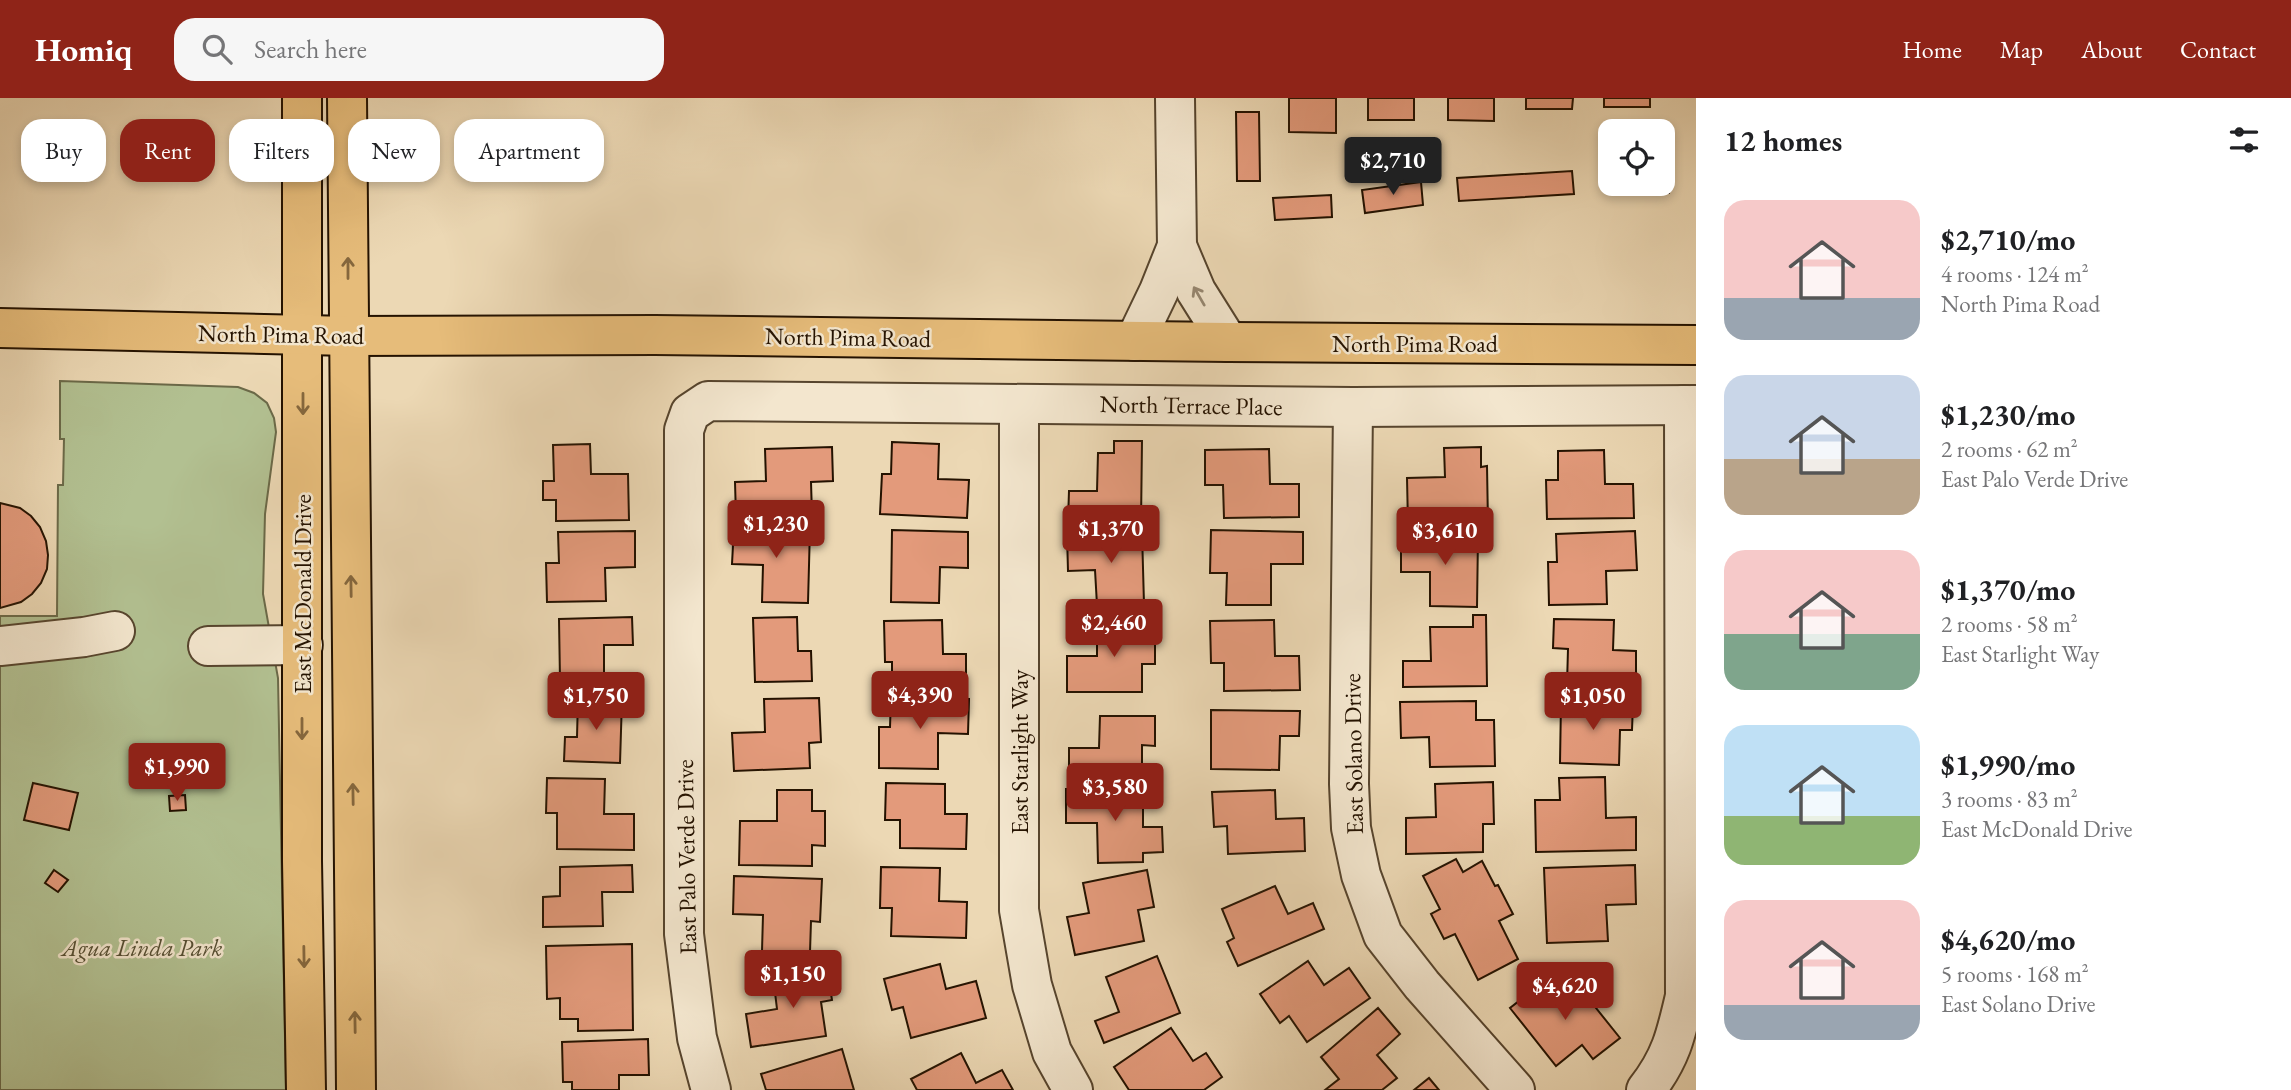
<!DOCTYPE html>
<html lang="en">
<head>
<meta charset="utf-8">
<style>
  body { margin:0; font-family:"EB Garamond",serif; background:#f6f6f6; color:#202124; height:100vh; display:flex; flex-direction:column; font-size:26px; white-space:nowrap }
  * { box-sizing:border-box; margin:0 }
  p { font-size:23px; color:#757577 }
  .icon { flex:none; width:38px; height:38px; fill:none; stroke:currentColor; stroke-width:2; stroke-linecap:round; stroke-linejoin:round }
  .map { position:relative; flex:1; overflow:hidden }
  .sheet { display:flex; flex-direction:column; background:#fff; width:595px }
  .sheet>* { flex:none }
  .hud { position:absolute; left:21px; top:21px; width:665px; height:63px; display:flex; gap:14px }
  .tools { position:absolute; left:1598px; top:21px; display:grid; gap:14px }
  .tools a { display:grid; place-items:center; width:77px; height:77px; border-radius:14px; background:#fff; box-shadow:0 4px 10px #0003; font-size:35px }
  .price { position:absolute; translate:-50% -60px; padding:0 16px; border-radius:7px; background:#8f2418; color:#fff; font-size:23px; line-height:46px; filter:drop-shadow(0 2px 4px #0008) }
  .price::after { content:''; position:absolute; left:50%; top:42px; width:21px; height:16px; margin-left:-10px; background:inherit; clip-path:polygon(0 0,100% 0,50% 100%) }
  .price.active { background:#222; color:#fff }
  ul { padding:0; list-style:none }
  li { display:flex; align-items:center; gap:21px; height:175px; padding:0 28px }
  li span { display:grid; place-items:center; flex:none; width:196px; height:140px; border-radius:21px; color:#555 }
  li>.icon { margin-inline-start:auto }
  span .icon { width:84px; height:84px; fill:#fffc; stroke-width:1 }
  li b { font-size:30px }
  h2 { display:flex; justify-content:space-between; align-items:center; height:84px; padding:0 28px; font-size:30px }
  .pill { padding:0 24px; border-radius:21px; background:#fff; box-shadow:0 4px 10px #0003; font-size:24px; line-height:63px }
  .pill.active { background:#8f2418; color:#fff }
  header { display:flex; align-items:center; gap:42px; box-sizing:border-box; height:98px; padding:0 35px; background:#8f2418; color:#fff }
  header strong { font-size:33px }
  nav { display:flex; gap:38px; margin-inline-start:auto; font-size:24px }
  .search { width:490px; height:63px; background:#f6f6f6; display:flex; align-items:center; gap:18px; box-sizing:border-box; padding:0 24px; border-radius:21px; color:#757577; font-size:26px }
  main { display:flex; flex:1; min-height:0 }
  .map>svg:first-child { display:block }
</style>
</head>
<body>
<header>
<strong>Homiq</strong>
<div class="search"><svg class="icon" aria-label="search" viewBox="0 0 24 24"><circle cx="10" cy="10" r="6"/><path d="M15 15l6 6"/></svg>Search here</div>
<nav><a>Home</a><a>Map</a><a>About</a><a>Contact</a></nav>
</header>
<main>
<div class="map">
<svg width="1696" height="992" viewBox="0 0 1696 992">
  <rect width="100%" height="100%" fill="#ecd8b4"/>
  <filter id="stains"><feTurbulence type="fractalNoise" baseFrequency=".00286" numOctaves="4"/><feColorMatrix values="0 0 0 0 .2 0 0 0 0 .09 0 0 0 0 .02 0 0 0 .5 -.17"/></filter>
  <radialGradient id="worn" r=".72"><stop offset=".6" stop-color="#630" stop-opacity="0"/><stop offset="1" stop-color="#630" stop-opacity=".3"/></radialGradient>
  <path fill="#b2c091" stroke="#6b6948" stroke-width="2" d="M60 283 238 289 254 295 267 305 274 320 276 334 265 416 263 496 278 580 286 992H0V518H57L58 387H63L64 341H60Z"/>
  <g fill="#e39a7b" stroke="#241200" stroke-width="2">
    <path d="M1289 0H1336V35L1289 34Z"/>
    <rect x="1368" y="0" width="46" height="22"/>
    <path d="M1448 0H1494V23L1448 22Z"/>
    <path d="M1526 0H1573L1572 11H1526Z"/>
    <rect x="1604" y="0" width="46" height="9"/>
    <path d="M1236 14H1259L1260 83H1237Z"/>
    <path d="M1662 71H1669V95H1610V72V86H1662Z"/>
    <path d="M1572 73 1574 96 1459 103 1457 80Z"/>
    <path d="M1421 84 1423 107 1365 115 1362 92Z"/>
    <path d="M1331 97 1332 119 1275 122 1273 100Z"/>
    <path d="M1114 343H1142L1141 425 1068 424 1069 393H1097L1098 355H1114Z"/>
    <path d="M892 344 939 346 938 381 969 382 967 420 880 416 882 376H891Z"/>
    <path d="M590 346 591 376H628L629 422 556 423V402H543V383H554L553 347Z"/>
    <path d="M832 349 833 383 811 384 812 417 736 419 735 384 766 383 765 351Z"/>
    <path d="M1481 349V369L1487 368 1488 426 1408 427 1407 380 1445 379 1444 350Z"/>
    <path d="M1269 351 1270 386H1299V419L1224 420 1223 387H1205V352Z"/>
    <path d="M1604 352 1605 386H1633L1634 420 1547 421 1546 382H1558V353Z"/>
    <path d="M0 405 20 410 31 418 40 429 46 443 48 457 47 471 41 485 32 496 21 504 0 510Z"/>
    <path d="M734 428 810 430 808 505 762 504 763 467 732 466Z"/>
    <path d="M892 432 968 434V470L940 469 939 505 891 504Z"/>
    <path d="M1211 432 1303 434V466H1271V507H1226L1227 475H1210Z"/>
    <path d="M635 433V469L605 470 606 503 547 504 546 465H559L558 434Z"/>
    <path d="M1635 433 1637 472 1606 473 1607 506 1549 507 1548 464H1557L1556 436Z"/>
    <path d="M1142 434 1144 506 1097 507 1095 472 1068 473 1067 436Z"/>
    <path d="M1401 437 1478 438 1477 509 1430 508V474H1401Z"/>
    <path d="M1473 517H1486L1487 588 1403 589V563H1431L1430 529H1473Z"/>
    <path d="M632 519 633 547H604V581L560 582 559 521Z"/>
    <path d="M797 519 798 553H811L812 583 755 584 753 520Z"/>
    <path d="M1554 521 1614 522 1613 552 1636 553V586H1567L1568 551 1553 550Z"/>
    <path d="M942 522 943 556H966V584H892V564H885L884 523Z"/>
    <path d="M1274 522 1275 558H1299L1300 592 1224 593V565H1211L1210 523Z"/>
    <path d="M1097 524H1155V566H1142V594H1067V558H1097Z"/>
    <path d="M891 599 969 601 968 636 938 635V671L879 670V629H890Z"/>
    <path d="M578 600 622 601 620 665 564 663 565 639H577Z"/>
    <path d="M819 600 821 644 809 645 810 670 734 673 732 635 765 634 764 601Z"/>
    <path d="M1476 603V622H1494L1495 668 1430 669 1429 639 1401 640 1400 604Z"/>
    <path d="M1561 604 1633 606 1632 632H1620L1619 667 1560 665Z"/>
    <path d="M1211 612 1300 613 1299 638H1280L1279 672 1211 671Z"/>
    <path d="M1100 618H1155V648L1142 647V678H1069V650H1099Z"/>
    <path d="M1605 679 1606 720 1636 719V752L1536 754 1535 702H1560L1559 680Z"/>
    <path d="M547 680 605 681 604 716H634V752L557 751V715H546Z"/>
    <path d="M1493 684 1494 726H1483V754L1406 756V720L1436 719 1435 686Z"/>
    <path d="M33 685 78 695 69 732 24 722Z"/>
    <path d="M886 685 945 686V716H967L966 751 900 750V722H885Z"/>
    <path d="M1143 690V729H1162L1163 754 1143 755V764L1098 765 1097 725H1066V691Z"/>
    <path d="M777 692H812V713H825V748L812 747V768L739 767 740 723H777Z"/>
    <path d="M1275 692 1276 721 1304 720 1305 753 1228 756 1227 728 1214 729 1212 694Z"/>
    <path d="M185 697 186 712 170 713 169 698Z"/>
    <path d="M1456 761 1463 774 1482 763 1495 788 1498 787 1513 816 1499 823 1518 861 1478 882 1455 836 1444 841 1431 816 1440 811 1423 778Z"/>
    <path d="M632 767 633 794H602L603 828 543 829V799L560 798V769Z"/>
    <path d="M1635 767 1636 806 1606 807 1608 843 1547 845 1544 770Z"/>
    <path d="M881 769 940 770 939 803 967 804 966 840 891 838 892 810H880Z"/>
    <path d="M54 772 68 782 58 794 45 785Z"/>
    <path d="M1147 772 1154 809 1138 812 1144 843 1075 857 1067 819 1089 815 1083 785Z"/>
    <path d="M734 778 822 781 820 824 811 823 810 854 762 853 763 817 733 816Z"/>
    <path d="M1275 788 1288 816 1313 805 1324 831 1238 868 1227 844 1234 840 1222 811Z"/>
    <path d="M632 846 633 932 578 933V921H560V900L547 901 546 848Z"/>
    <path d="M1157 858 1180 915 1104 945 1095 923 1119 914 1106 879Z"/>
    <path d="M1308 863 1324 887 1349 870 1370 900 1307 944 1289 918 1280 925 1260 896Z"/>
    <path d="M940 866 946 891 976 883 986 920 911 940 903 909 892 912 884 881Z"/>
    <path d="M827 870 832 902 821 904 826 938 751 949 746 916 777 911 773 878Z"/>
    <path d="M1572 880 1620 940 1593 961 1582 947 1556 968 1510 910 1538 888 1547 900Z"/>
    <path d="M1378 910 1400 936 1377 957 1397 980 1382 992H1325L1339 981 1321 959Z"/>
    <path d="M1171 930 1193 963 1206 955 1222 979 1204 992H1129L1114 969Z"/>
    <path d="M648 941 649 977H619V992H572V984H563L562 944Z"/>
    <path d="M842 951 854 992H766L761 976Z"/>
    <path d="M961 955 976 985 1002 972 1013 992H917L911 981Z"/>
    <path d="M1429 980 1439 992H1414Z"/>
  </g>
  <g fill="none" stroke-linecap="round" stroke-linejoin="round">
    <g stroke="#56442d" stroke-width="42">
      <g id="minor">
        <path d="M1177 148 1196 193 1228 244"/>
        <path d="M1135 243 1159 193 1177 148 1175 0"/>
        <path d="M1019 306V812L1032 887 1052 954 1073 992"/>
        <path d="M1353 309 1349 686 1351 730 1361 777 1383 837 1422 887 1515 992"/>
        <path d="M0 548 84 539 115 533"/>
        <path d="M208 548 303 547"/>
        <path d="M711 992 697 940 684 836V332L690 315 708 303 1353 309 1696 307"/>
        <path d="M1646 992C1671 960 1676 937 1685 898L1684 307"/>
      </g>
    </g>
    <g stroke="#241200" stroke-width="42">
      <g id="major">
        <path d="M302 0V763L306 992"/>
        <path d="M347 0 356 992"/>
        <path d="M0 230 349 238 655 237 1228 244 1696 247"/>
      </g>
    </g>
    <use href="#minor" stroke="#f3e6ce" stroke-width="38"/>
    <use href="#major" stroke="#e6bc7a" stroke-width="38"/>
  </g>
  <defs><path id="oneway-shaft" d="M-6 0H5M1.5-3L5.5 0L1.5 3" fill="none" stroke-width="1.6" stroke-linecap="round" stroke-linejoin="round" transform="scale(1.75)"/></defs>
  <g stroke="#85673d">
    <use href="#oneway-shaft" transform="translate(348 170) rotate(-90)"/>
    <use href="#oneway-shaft" transform="translate(303 306) rotate(90)"/>
    <use href="#oneway-shaft" transform="translate(351 488) rotate(-91)"/>
    <use href="#oneway-shaft" transform="translate(302 631) rotate(90)"/>
    <use href="#oneway-shaft" transform="translate(353 696) rotate(-91)"/>
    <use href="#oneway-shaft" transform="translate(304 859) rotate(89)"/>
    <use href="#oneway-shaft" transform="translate(355 924) rotate(-91)"/>
  </g>
  <use stroke="#968771" href="#oneway-shaft" transform="translate(1199 198) rotate(-120)"/>
  <g text-anchor="middle" dominant-baseline="central" stroke-width="5" stroke-linejoin="round" paint-order="stroke">
    <g font-size="24" fill="#241200" stroke="#f3e6ce">
      <text transform="translate(281 236) rotate(1)">North Pima Road</text>
      <text transform="translate(848 239) rotate(1)">North Pima Road</text>
      <text x="1415" y="245">North Pima Road</text>
      <text transform="translate(1191 307) rotate(1)">North Terrace Place</text>
      <text transform="translate(302 496) rotate(-90)">East McDonald Drive</text>
      <text transform="translate(1019 654) rotate(-90)">East Starlight Way</text>
      <text transform="translate(1353 656) rotate(-91)">East Solano Drive</text>
      <text transform="translate(686 759) rotate(-91)">East Palo Verde Drive</text>
    </g>
    <g font-size="24" font-style="italic" fill="#564f33" stroke="#f3e6ce">
      <text x="142" y="849">Agua Linda Park</text>
    </g>
  </g>
  <rect width="100%" height="100%" filter="url(#stains)"/>
  <rect width="100%" height="100%" fill="url(#worn)"/>
</svg>
<div class="tools">
<a><svg class="icon" aria-label="locate" viewBox="0 0 24 24"><circle cx="12" cy="12" r="6"/><path d="M12 2v4M12 18v4M2 12h4M18 12h4"/></svg></a>
</div>
<b class="price active" style="left:1393px;top:99px">$2,710</b>
<b class="price" style="left:776px;top:462px">$1,230</b>
<b class="price" style="left:1111px;top:467px">$1,370</b>
<b class="price" style="left:1445px;top:469px">$3,610</b>
<b class="price" style="left:1114px;top:561px">$2,460</b>
<b class="price" style="left:920px;top:633px">$4,390</b>
<b class="price" style="left:596px;top:634px">$1,750</b>
<b class="price" style="left:1593px;top:634px">$1,050</b>
<b class="price" style="left:177px;top:705px">$1,990</b>
<b class="price" style="left:1115px;top:725px">$3,580</b>
<b class="price" style="left:793px;top:912px">$1,150</b>
<b class="price" style="left:1565px;top:924px">$4,620</b>
<div class="hud">
<a class="pill">Buy</a>
<a class="pill active">Rent</a>
<a class="pill">Filters</a>
<a class="pill">New</a>
<a class="pill">Apartment</a>
</div>
</div>
<section class="sheet">
<h2>12 homes<svg class="icon" aria-label="filters" viewBox="0 0 24 24"><path d="M4 7h16M4 17h16"/><circle cx="9" cy="7" r="2"/><circle cx="15" cy="17" r="2"/></svg></h2>
<ul>
<li><span style="background:linear-gradient(#f6c9c9 70%,#9aa5b1 0)"><svg class="icon" aria-label="home" viewBox="0 0 24 24"><path d="M3 11l9-7 9 7M6 9v11h12V9"/></svg></span><div><b>$2,710/mo</b><p>4 rooms · 124 m²</p><p>North Pima Road</p></div></li>
<li><span style="background:linear-gradient(#c9d6e8 60%,#b9a48a 0)"><svg class="icon" aria-label="home" viewBox="0 0 24 24"><path d="M3 11l9-7 9 7M6 9v11h12V9"/></svg></span><div><b>$1,230/mo</b><p>2 rooms · 62 m²</p><p>East Palo Verde Drive</p></div></li>
<li><span style="background:linear-gradient(#f6c9c9 60%,#7fa58c 0)"><svg class="icon" aria-label="home" viewBox="0 0 24 24"><path d="M3 11l9-7 9 7M6 9v11h12V9"/></svg></span><div><b>$1,370/mo</b><p>2 rooms · 58 m²</p><p>East Starlight Way</p></div></li>
<li><span style="background:linear-gradient(#bfe0f5 65%,#8fb573 0)"><svg class="icon" aria-label="home" viewBox="0 0 24 24"><path d="M3 11l9-7 9 7M6 9v11h12V9"/></svg></span><div><b>$1,990/mo</b><p>3 rooms · 83 m²</p><p>East McDonald Drive</p></div></li>
<li><span style="background:linear-gradient(#f6c9c9 75%,#9aa5b1 0)"><svg class="icon" aria-label="home" viewBox="0 0 24 24"><path d="M3 11l9-7 9 7M6 9v11h12V9"/></svg></span><div><b>$4,620/mo</b><p>5 rooms · 168 m²</p><p>East Solano Drive</p></div></li>
</ul>
</section>
</main>
</body>
</html>
